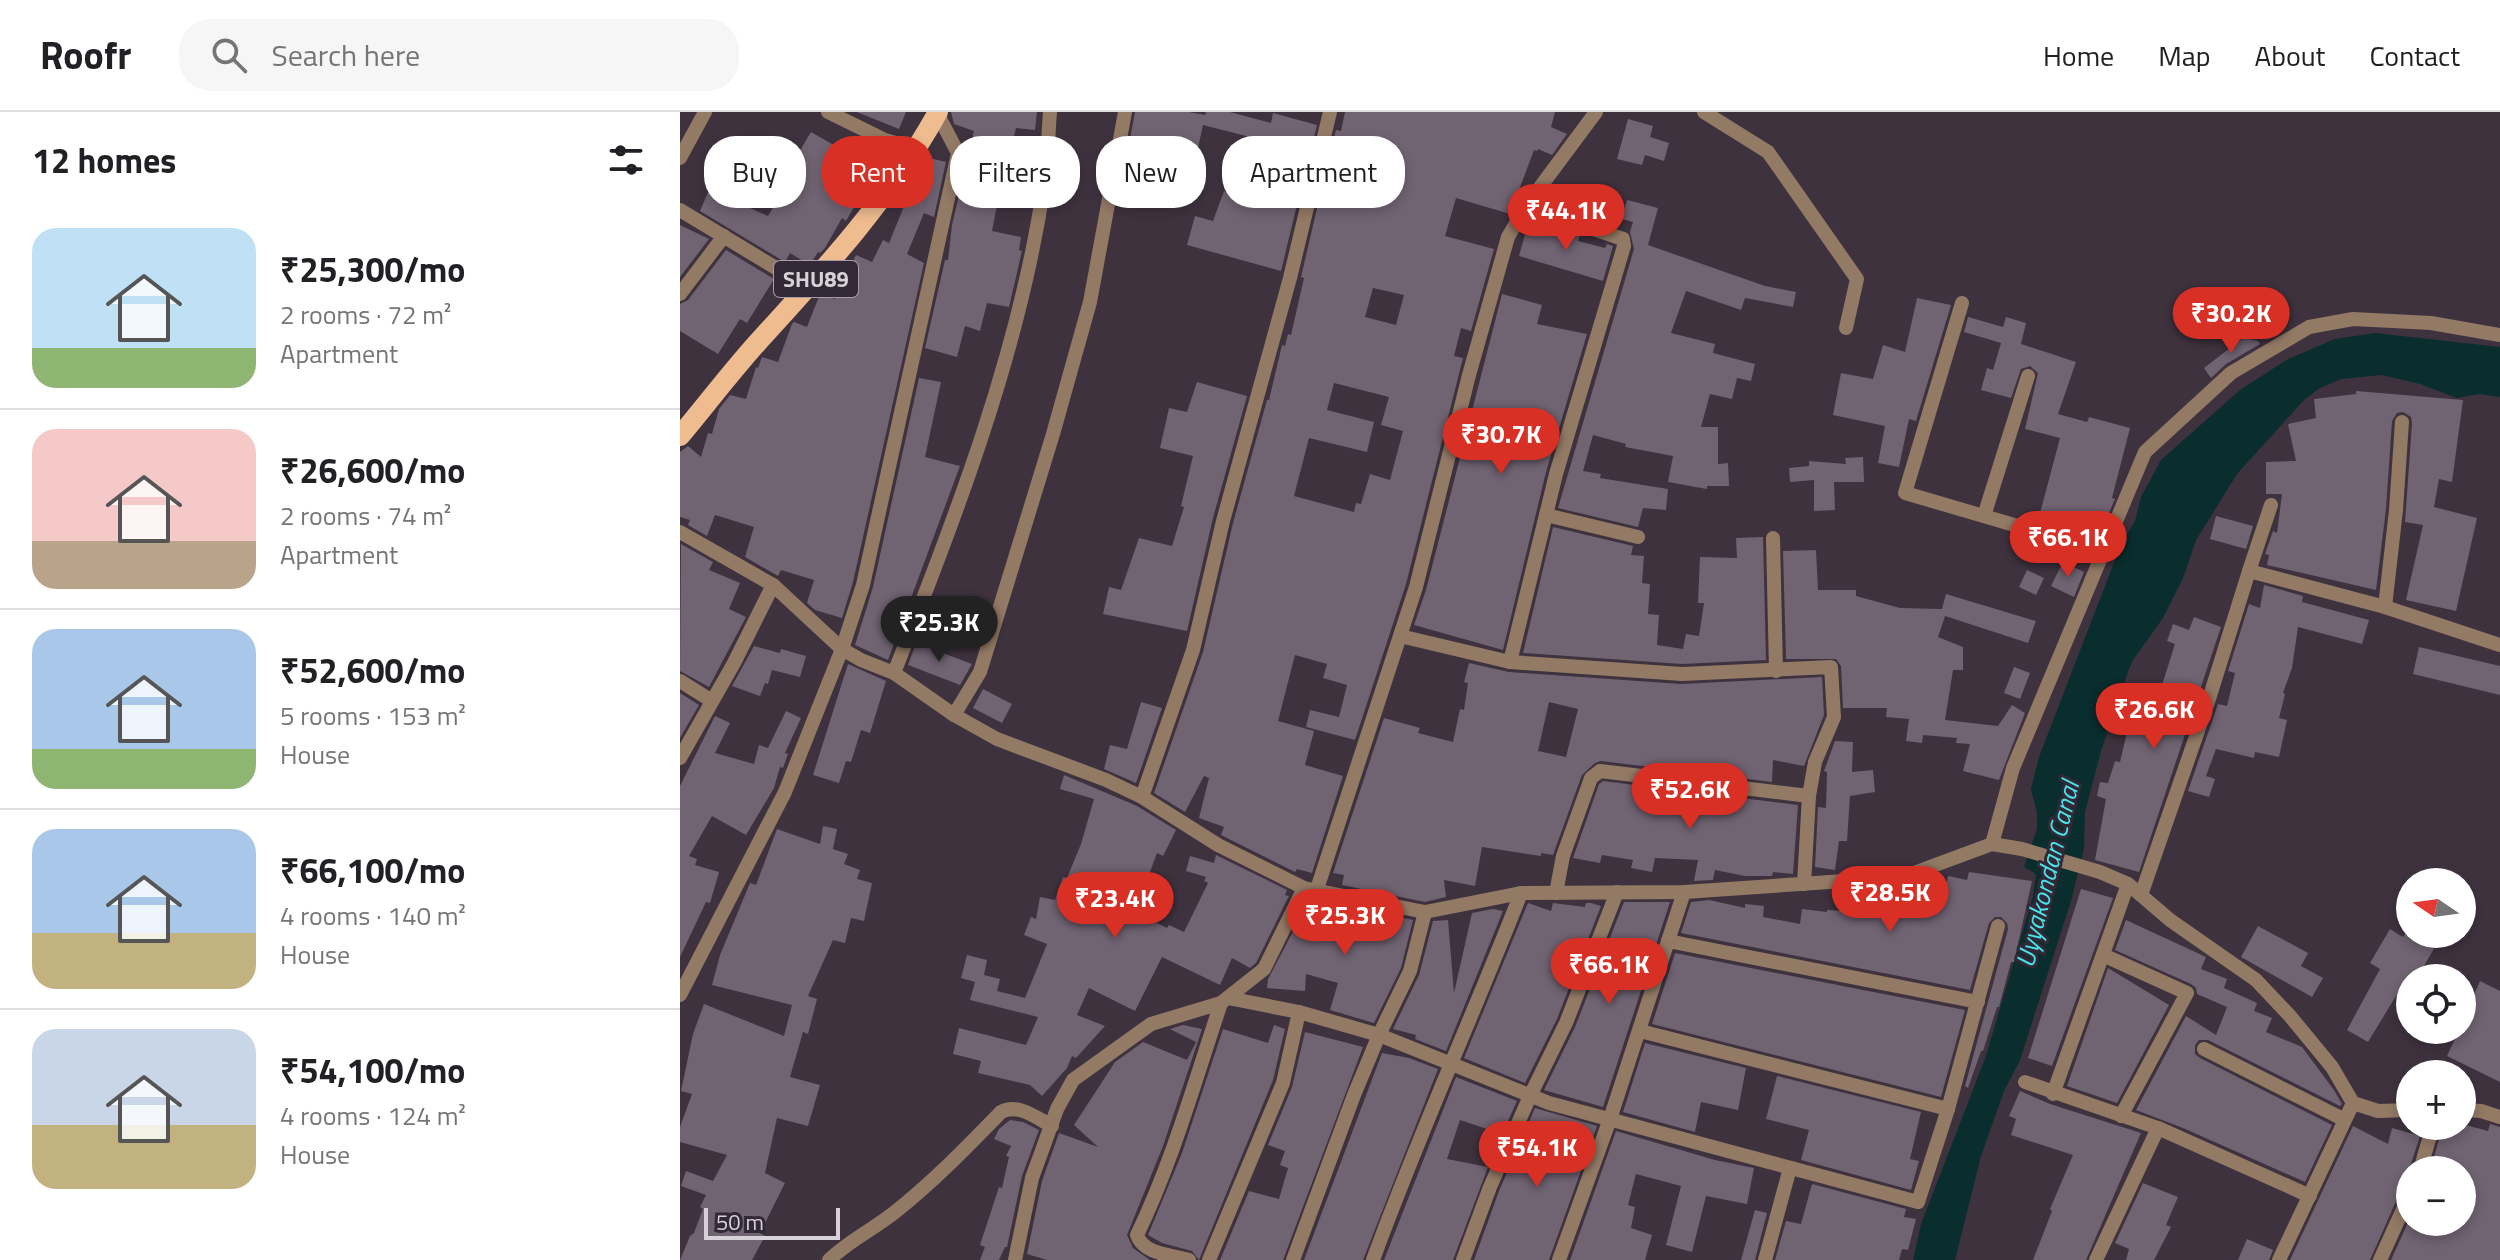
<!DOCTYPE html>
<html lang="en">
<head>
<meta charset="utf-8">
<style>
  body { margin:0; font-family:"Titillium Web",sans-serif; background:#f6f6f6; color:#202124; height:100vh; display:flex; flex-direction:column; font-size:30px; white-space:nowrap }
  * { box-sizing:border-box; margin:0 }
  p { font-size:26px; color:#757577 }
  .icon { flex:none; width:44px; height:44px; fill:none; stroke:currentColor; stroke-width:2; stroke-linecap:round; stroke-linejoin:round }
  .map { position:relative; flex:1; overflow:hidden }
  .panel { display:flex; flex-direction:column; background:#fff; width:680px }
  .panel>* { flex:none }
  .hud { position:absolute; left:24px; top:24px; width:760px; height:72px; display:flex; gap:16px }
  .needle { width:52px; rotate:283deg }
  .fabs { position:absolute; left:1716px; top:756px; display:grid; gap:16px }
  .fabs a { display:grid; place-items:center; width:80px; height:80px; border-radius:50%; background:#fff; box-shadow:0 4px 12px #0003; font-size:40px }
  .scale { position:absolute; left:24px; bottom:20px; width:136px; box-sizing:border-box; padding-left:8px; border:4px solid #d8d1d9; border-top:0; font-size:22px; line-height:28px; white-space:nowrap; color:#d8d1d9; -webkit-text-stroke:6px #332835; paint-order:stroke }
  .price { position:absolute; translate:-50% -68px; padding:0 18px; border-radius:28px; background:#d93025; color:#fff; font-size:26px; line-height:52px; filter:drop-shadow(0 2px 4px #0008) }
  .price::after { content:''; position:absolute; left:50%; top:48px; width:24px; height:18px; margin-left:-12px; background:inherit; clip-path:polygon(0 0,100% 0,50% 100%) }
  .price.on { background:#222; color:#fff }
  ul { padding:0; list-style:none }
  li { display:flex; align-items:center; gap:24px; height:200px; padding:0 32px }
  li+li { border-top:2px solid #e0e0e0 }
  li span { display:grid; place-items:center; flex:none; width:224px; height:160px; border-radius:24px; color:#555 }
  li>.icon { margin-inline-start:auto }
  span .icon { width:96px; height:96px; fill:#fffc; stroke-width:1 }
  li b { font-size:34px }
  h2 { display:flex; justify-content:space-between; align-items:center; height:96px; padding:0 32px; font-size:34px }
  .tag { padding:0 28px; border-radius:32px; background:#fff; box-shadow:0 4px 12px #0003; font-size:28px; line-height:72px }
  .tag.on { background:#d93025; color:#fff }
  header { display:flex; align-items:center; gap:48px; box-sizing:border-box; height:112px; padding:0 40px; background:#fff; border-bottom:2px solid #e0e0e0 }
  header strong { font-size:38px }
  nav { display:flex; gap:44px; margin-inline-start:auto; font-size:28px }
  .search { width:560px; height:72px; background:#f6f6f6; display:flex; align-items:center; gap:20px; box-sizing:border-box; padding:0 28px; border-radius:32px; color:#757577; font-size:30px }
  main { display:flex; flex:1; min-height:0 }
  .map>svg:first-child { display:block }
</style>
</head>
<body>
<header>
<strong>Roofr</strong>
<div class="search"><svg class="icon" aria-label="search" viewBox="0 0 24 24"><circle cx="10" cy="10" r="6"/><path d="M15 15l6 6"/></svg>Search here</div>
<nav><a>Home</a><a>Map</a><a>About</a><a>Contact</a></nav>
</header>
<main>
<section class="panel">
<h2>12 homes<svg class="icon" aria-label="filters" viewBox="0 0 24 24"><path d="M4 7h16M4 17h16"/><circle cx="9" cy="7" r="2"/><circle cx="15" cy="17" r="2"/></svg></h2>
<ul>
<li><span style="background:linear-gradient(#bfe0f5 75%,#8fb573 0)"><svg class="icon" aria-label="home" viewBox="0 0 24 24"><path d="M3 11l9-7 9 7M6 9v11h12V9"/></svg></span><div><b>₹25,300/mo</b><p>2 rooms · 72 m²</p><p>Apartment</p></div></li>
<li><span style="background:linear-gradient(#f6c9c9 70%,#b9a48a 0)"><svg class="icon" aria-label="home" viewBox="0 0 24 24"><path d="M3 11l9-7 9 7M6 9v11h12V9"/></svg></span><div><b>₹26,600/mo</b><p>2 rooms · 74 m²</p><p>Apartment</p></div></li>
<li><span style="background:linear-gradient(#a9c7e8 75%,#8fb573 0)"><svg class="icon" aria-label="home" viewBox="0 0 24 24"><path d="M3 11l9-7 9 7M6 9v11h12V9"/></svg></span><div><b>₹52,600/mo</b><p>5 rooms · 153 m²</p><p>House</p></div></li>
<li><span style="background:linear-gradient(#a9c7e8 65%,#c2b280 0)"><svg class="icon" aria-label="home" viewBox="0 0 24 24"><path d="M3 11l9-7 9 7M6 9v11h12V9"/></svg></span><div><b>₹66,100/mo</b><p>4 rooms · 140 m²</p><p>House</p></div></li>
<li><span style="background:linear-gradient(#c9d6e8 60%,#c2b280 0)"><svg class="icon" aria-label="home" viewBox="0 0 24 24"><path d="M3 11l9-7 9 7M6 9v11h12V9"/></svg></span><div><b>₹54,100/mo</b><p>4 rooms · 124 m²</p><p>House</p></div></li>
</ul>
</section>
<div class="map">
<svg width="1820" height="1148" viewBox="0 0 1820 1148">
  <rect width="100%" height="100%" fill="#3e323f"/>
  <path fill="#0a2d2e" d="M1695 221 1820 235V285L1799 282 1777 286 1740 272 1702 263 1661 267 1640 276 1624 288 1557 362 1516 428 1503 466 1483 506 1453 548 1449 557 1421 639 1405 700 1404 737 1391 789 1340 948 1324 979 1301 1044 1275 1148H1233L1241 1112 1306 944 1353 784 1356 762 1344 755 1357 717V701L1351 677 1359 645 1442 430 1455 409 1461 385 1481 348 1560 278 1608 247 1655 227Z"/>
  <g fill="#706372" fill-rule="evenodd">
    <path d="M177 0H226L219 17Z"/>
    <path d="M271 0H357L355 18 336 16 327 54 334 55 332 69 322 67 312 119 341 125 339 138 342 139 329 195 307 191 300 219 285 214 277 245 245 236 265 148H268L272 113 294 19 274 12Z"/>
    <path d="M455 0H509L525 3 526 0H550L591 11 593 1 637 13 630 41 627 40 617 66 623 68 601 159 507 133 515 104 533 109 544 79 550 81 570 25 523 13 510 72 514 73 511 89 442 71Z"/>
    <path d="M665 0H875L871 15 887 22 872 43 858 37 857 39 854 38 830 102 776 86 765 124 814 137 791 219 781 216 774 244 783 246 726 472 675 628 626 615 630 598 659 605 667 573 643 566 647 552 615 543 598 609 634 619 625 653 663 664 632 761 617 757 615 760 541 723 544 715 519 706 529 666 524 664 505 700 474 681 523 540 553 411 587 288H589L602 233 605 234 608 222 611 223 624 166 621 165 642 75 648 77 654 47 649 46 656 18 661 19ZM693 176 724 183 716 213 685 205ZM654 271 709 285 701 313 723 319 710 368 690 362 681 392 676 391 674 400 614 384 629 326 687 340 694 310 647 298Z"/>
    <path d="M948 7 973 14 970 25 989 31 984 49 965 43 962 53 937 47Z"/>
    <path d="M131 20 196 57 166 109 162 106 145 136 140 141 138 140 130 153 110 141 105 150 20 99 29 78 88 104 113 62 89 47 100 29 119 40Z"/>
    <path d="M249 46 266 50 254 105 244 101 227 142 244 151 173 470 162 506 135 498 127 491 134 468 101 458 98 464 65 445 74 415 35 403 27 424 8 413 10 408 0 405V340L8 334 21 345 28 321 32 322 39 297 50 283 66 287 76 255 78 256 82 245 98 250 112 212 114 210 127 215 140 182 155 187 176 143 192 150 203 128 209 131 234 70 241 73Z"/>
    <path d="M874 79 910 89 905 104 871 92Z"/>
    <path d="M947 88 978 96 968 133 1085 174 1116 180 1113 195 1065 186 1061 198 1006 179 991 221 1035 232 1033 241 1075 252 1071 269 1057 266 1052 287 1030 282 1021 315H1038V352L1048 351 1049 374H1027V377L988 370 993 344 945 335 946 332 913 323 903 359 921 362 920 366 988 377 986 398 963 396 958 415 878 396 954 137 950 120 953 110 942 107Z"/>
    <path d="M866 111 900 123 898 129 925 136 927 132 933 134 923 169 839 144 847 115 864 119Z"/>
    <path d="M0 113 29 127 0 165Z"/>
    <path d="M46 138 94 167 67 211 60 207 38 242 0 219V192L8 188Z"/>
    <path d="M822 182 862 193 857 212 907 222 866 360 823 538 734 513 746 478Z"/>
    <path d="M1237 186 1271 193 1236 309 1229 307 1219 355 1198 351 1205 314 1153 303 1161 261 1193 267 1203 233 1225 240Z"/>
    <path d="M1288 205 1323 215 1326 205 1346 211 1341 232 1396 250 1378 302 1407 310 1409 305 1450 316 1432 386 1435 387 1422 417 1360 401 1380 326 1345 317 1358 261 1350 254 1341 257 1331 286 1301 278 1307 256 1313 258 1321 231 1284 220Z"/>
    <path d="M1563 226 1578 229 1580 232 1546 252 1531 266 1524 256Z"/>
    <path d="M239 266 261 270 245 345 280 354 208 548 175 533 193 475Z"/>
    <path d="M517 270 567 284 533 406 507 519 423 502 429 475 441 478 459 426 492 434 504 395 501 394 513 344 480 336 489 296 507 300Z"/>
    <path d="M1676 279 1783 288 1772 370 1759 367 1754 395 1797 406 1776 499 1726 488 1743 413 1725 410 1732 311 1731 305 1723 300 1717 301 1712 309 1706 397 1696 478 1587 453 1589 443 1585 442 1593 419 1597 421 1602 382H1586V350L1616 349 1608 312 1636 306 1634 287 1676 282Z"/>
    <path d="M1183 345 1184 370H1154L1155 398 1134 399V368L1110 370 1109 356 1129 354V349L1166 352 1165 346Z"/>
    <path d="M1536 404 1573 414 1566 437 1530 427Z"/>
    <path d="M873 415 953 434 951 443 964 444 962 471 970 472 968 502 979 503 977 533 1003 537 1006 522 1019 524 1024 491H1018L1020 445 1057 446 1056 426 1083 425 1086 548 1002 552 843 541Z"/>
    <path d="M1 432 33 450 29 458 60 471 49 497 66 505 29 575 0 559Z"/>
    <path d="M1136 438 1138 478H1176V484L1220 496 1262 497 1266 482 1356 509 1348 531 1265 504 1258 525 1283 535V558H1273L1265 608 1318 614 1332 593 1345 601 1319 668 1283 659 1290 632 1276 631 1277 626 1243 623 1242 631 1226 629 1229 607 1206 605 1207 596H1163L1161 554 1156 547H1106L1103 439Z"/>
    <path d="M1383 450 1404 460 1394 485 1371 474Z"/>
    <path d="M1347 458 1364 466 1356 483 1339 475Z"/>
    <path d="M1584 473 1623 484 1622 490 1689 508 1682 532 1618 515 1612 556 1603 581 1605 582 1599 606 1607 608 1599 645 1575 640 1574 646 1536 637 1526 664 1535 667 1529 685 1508 679 1538 592 1547 594 1555 561 1548 559 1569 492 1580 496Z"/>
    <path d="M1514 505 1541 515 1459 760 1415 748 1426 687 1417 684 1420 670 1428 671 1435 649 1440 650 1448 616 1464 621 1476 572 1482 573 1495 532 1487 529 1493 512 1509 518Z"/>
    <path d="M236 531 292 552 280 573 228 553Z"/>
    <path d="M74 534 100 541 101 537 126 544 120 565 92 558 88 572 85 571 80 584 52 574Z"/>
    <path d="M1739 535 1820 554V583L1733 562Z"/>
    <path d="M789 551 829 560 1001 572 1142 565 1144 603 1124 654 1093 648 1092 670 921 649 915 651 902 663 873 743 861 741V744L802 735 795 774 764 768 766 785 745 790 662 773 664 763 653 761 704 606 740 616 738 621 773 630 780 597 784 598 788 571 784 570ZM869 590 898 597 886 645 858 639Z"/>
    <path d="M168 552 206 569 190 621 181 618 171 650 166 649 159 671 133 663Z"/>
    <path d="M1334 555 1350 561 1340 587 1324 581Z"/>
    <path d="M303 577 332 592 322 611 293 596Z"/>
    <path d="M0 581 19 593 0 626Z"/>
    <path d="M461 590 482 596 456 671 424 657 430 633 447 637Z"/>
    <path d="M106 599 121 606 105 641 108 642 103 656 100 655 94 676 66 723 32 704 9 744 17 747 15 753 39 760 30 791 26 790 0 845V674L35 604 50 611 35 641 74 652 79 633 88 636Z"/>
    <path d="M1155 629 1173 630 1172 660 1193 658 1195 680 1170 684 1167 729H1159L1155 758 1135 755 1138 695 1146 696 1147 660 1144 659Z"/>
    <path d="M384 663 457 694 496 718 483 744 477 741 455 800 487 816 489 813 504 820 528 771 524 769 526 765 506 759 510 744 534 751 536 743 607 778 605 783 609 784 576 851 570 856 552 846 540 873 482 845 455 899 409 876 397 903 425 914 396 946 392 944 387 956 362 984 350 973 298 961 301 949 273 942 279 916 346 933 358 905 290 888 295 870 281 866 287 843 307 848 304 863 320 867 317 879 345 886 367 832 344 823 351 805 356 807 360 785 375 788 383 765 387 766 401 732 414 687 380 677Z"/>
    <path d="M923 669 1118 693 1113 762 1093 760 1092 764H1065L1035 758 1033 768 1014 769 1018 748 975 746 972 760 951 756 953 748 922 743 920 751 893 746 919 672Z"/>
    <path d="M143 714 157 717 153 737 168 742 164 752 180 758 177 767 192 771 184 809 171 806 165 831 153 828 128 884 137 887 128 922 123 920 110 965 140 973 128 1014 97 1006 85 1061 105 1071 80 1121 85 1124 72 1148H0L10 1124 14 1121 23 1097 20 1095 26 1083 1 1074 6 1059 33 1069 47 1043 0 1030V1015L12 982 1 979 13 922 24 892 104 924 112 893 32 873 40 843 70 771 76 773 97 717 140 732Z"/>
    <path d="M1289 760 1352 769 1334 850H1331L1319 895H1317L1303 939H1301L1288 976 1285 974 1328 817 1327 811 1321 805H1315L1309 811 1290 878 1001 821 1011 790 1029 788 1065 796V792L1084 794 1083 805 1120 812 1122 797 1147 800V798L1165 799 1167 785 1249 782V778L1264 781 1268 764 1287 768Z"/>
    <path d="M1401 777 1433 786 1372 954 1348 946Z"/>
    <path d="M629 789 656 797 657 793 733 808 721 856 694 911 650 898 658 871 626 862 625 879 587 876 588 867Z"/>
    <path d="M944 790H990L923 995 864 978 895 915Z"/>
    <path d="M848 791 871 799 873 791 905 795 906 791H911L921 794 877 907 845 971 784 946Z"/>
    <path d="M813 797 823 799 766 939 735 927 736 923 713 917 739 863 753 809 768 808 774 881 792 801Z"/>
    <path d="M1446 808 1526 845 1521 857 1547 867 1544 876 1577 891 1574 899 1592 906 1586 920 1622 935 1654 978 1662 992 1660 994 1528 928H1519L1515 933V942L1520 946 1652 1013 1625 1070 1503 1016 1456 998 1506 904 1536 923 1547 895 1517 882 1516 876 1511 872 1435 838Z"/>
    <path d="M1578 814 1628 841 1621 854 1643 866 1632 885 1561 845Z"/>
    <path d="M1710 817 1723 825 1728 817 1730 822H1737L1756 833 1737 866H1730V874L1724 871 1688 930 1667 918 1700 857 1690 851Z"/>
    <path d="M995 841 1285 898 1261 985 972 912Z"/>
    <path d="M1428 856 1489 893 1437 991 1387 974Z"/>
    <path d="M1800 869 1820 879V970L1767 944 1779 918H1782V887L1790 891Z"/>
    <path d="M503 913 522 917 483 1034 447 1123 453 1136 470 1148H367L347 1142 362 1069 379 1021 418 1035 394 1013 435 950 463 930 507 948 516 930 490 917Z"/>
    <path d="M594 913 605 917 593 968 519 1148 512 1139 482 1131 468 1123 502 1041 543 917 588 931Z"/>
    <path d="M625 920 683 935 603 1148H540L569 1079 599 1087 608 1056 600 1053 605 1039 588 1033 612 975Z"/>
    <path d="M965 931 1066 956 1058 998 1021 990 1015 1020 943 1000Z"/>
    <path d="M702 941 729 946 758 957 683 1148H624Z"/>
    <path d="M1097 964 1241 1000 1230 1047 1239 1049 1231 1078 1121 1048 1129 1018 1086 1007Z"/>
    <path d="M776 965 837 989 822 1022 780 1008 767 1047 808 1055 773 1148H704Z"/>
    <path d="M1340 979 1370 992 1461 1021 1406 1148H1353L1372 1099 1370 1097 1393 1043 1331 1023 1336 1007 1329 1004Z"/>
    <path d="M855 996 917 1014 869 1148H794L819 1079Z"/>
    <path d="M330 1008 343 1010 359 1018 342 1064 327 1135H325L319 1148H300L305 1135 300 1133 319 1075 322 1076 329 1045 326 1044 331 1034 314 1027 319 1017Z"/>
    <path d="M1782 1012 1808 1019 1810 1012 1820 1015V1148H1711L1730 1106V1110H1782V1058H1750L1763 1014H1782Z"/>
    <path d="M1673 1014 1708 1032 1712 1016 1740 1024 1730 1055V1072L1721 1078 1690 1148H1610Z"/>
    <path d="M936 1019 1035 1048 1074 1056 1067 1092 1026 1084 1012 1140 986 1133 1001 1074 956 1062 948 1093 955 1095 951 1116 972 1123 965 1148H890Z"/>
    <path d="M1463 1071 1498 1085 1486 1113 1491 1115 1474 1148H1446L1449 1137 1435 1131Z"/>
    <path d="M1132 1072 1226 1097 1224 1105 1236 1107 1228 1138 1222 1137 1219 1148H1095L1106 1109 1121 1112Z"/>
    <path d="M1075 1098 1087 1101 1075 1148H1061Z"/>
    <path d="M1567 1127 1593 1138 1589 1148H1558Z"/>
  </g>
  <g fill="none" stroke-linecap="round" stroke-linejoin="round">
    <g stroke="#937a65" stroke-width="14">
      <path d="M148 0 205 28 237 37"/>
      <path d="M1024 0 1088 40 1177 167 1166 216"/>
      <path d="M0 46 25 0"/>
      <path d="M0 98 129 176"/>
      <path d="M0 182 44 124"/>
      <path d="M1282 191 1225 381 1423 439"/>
      <path d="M1591 393 1569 459 1705 495 1820 533"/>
      <path d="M866 403 958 425"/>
      <path d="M1304 404 1348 264"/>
      <path d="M0 420 93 473 162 537 181 548 214 561 274 603 317 627 426 668 462 685 538 733 624 776 745 800 841 781 1004 780 1223 765 1312 732 1342 737 1420 760 1448 772 1490 808 1576 868 1610 904 1652 955 1673 991 1698 999 1730 998"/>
      <path d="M1093 426 1096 559"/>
      <path d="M1705 495 1716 398 1722 310"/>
      <path d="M720 524 830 550 1002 562 1151 555 1154 605 1135 650 1129 684 1124 772"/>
      <path d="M830 550 876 362 944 134 943 127 846 94"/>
      <path d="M214 561C276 403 339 242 364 73 368 49 368 24 370 0"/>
      <path d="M0 569 32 589"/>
      <path d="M274 603 300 560 373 322 410 190 445 0"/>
      <path d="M0 646 54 551 93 473"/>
      <path d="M462 685 513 538 543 409 610 166 650 0"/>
      <path d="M1312 732 1333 656 1465 340 1551 261 1629 215 1673 207 1751 211 1820 223"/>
      <path d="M637 777 736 475 789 263 828 125 846 94 916 0"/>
      <path d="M876 781 883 744 911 666 920 659 1129 684"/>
      <path d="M1461 783 1529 587 1569 459"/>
      <path d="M988 829 1298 890"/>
      <path d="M1423 843 1507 881 1441 1004"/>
      <path d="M0 883 105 680 162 537 183 473 278 41 257 1"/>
      <path d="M548 886 619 900 699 923 869 991 1238 1090 1268 997 1318 814"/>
      <path d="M960 919 1268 997"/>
      <path d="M1524 937 1663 1007"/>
      <path d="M1345 970 1478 1016 1630 1084"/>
      <path d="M1373 982 1448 772"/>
      <path d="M1782 998 1801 999 1820 1005"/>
      <path d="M1740 1058 1753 1014"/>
      <path d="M149 1148C168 1129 194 1117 215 1100 253 1070 287 1035 321 1000 338 991 355 1005 372 1014"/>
      <path d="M335 1148 352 1066 377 997 393 968 471 912 541 891 584 857 624 776"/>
      <path d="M509 1148C491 1143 463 1142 457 1123 493 1048 515 969 541 891"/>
      <path d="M529 1148 603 971 619 900"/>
      <path d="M613 1148 674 983 699 923 730 859 745 800"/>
      <path d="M693 1148C738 1024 793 904 841 781"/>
      <path d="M783 1148 810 1075 850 984 886 911 937 780"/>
      <path d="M879 1148 930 1007 1004 780"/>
      <path d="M1085 1148 1110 1056"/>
      <path d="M1416 1148 1478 1016"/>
      <path d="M1599 1148 1673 991"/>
      <path d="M1700 1148 1730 1082"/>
    </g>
    <path stroke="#efbc90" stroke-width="20" d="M0 324C26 293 51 260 78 230 143 159 211 85 258 0"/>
  </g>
  <g text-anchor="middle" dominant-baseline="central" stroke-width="6" stroke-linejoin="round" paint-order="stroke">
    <rect fill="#332835" stroke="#a69ea8" stroke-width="2" x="94" y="149" width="84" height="36" rx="6"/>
    <g font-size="22" font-weight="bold" fill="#d8d1d9">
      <text x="136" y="167">SHU89</text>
    </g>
    <g font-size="26" font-style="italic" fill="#46e4eb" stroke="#332835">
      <text transform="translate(1367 762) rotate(-76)">Uyyakondan Canal</text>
    </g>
  </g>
</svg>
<div class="fabs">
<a><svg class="needle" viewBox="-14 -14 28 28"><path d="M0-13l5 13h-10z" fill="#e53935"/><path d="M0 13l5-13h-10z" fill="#757577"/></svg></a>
<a><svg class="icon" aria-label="locate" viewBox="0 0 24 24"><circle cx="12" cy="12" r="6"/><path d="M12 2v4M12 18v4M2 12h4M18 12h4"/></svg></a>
<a>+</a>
<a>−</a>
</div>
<div class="scale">50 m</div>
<b class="price" style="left:886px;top:140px">₹44.1K</b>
<b class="price" style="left:1551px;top:243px">₹30.2K</b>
<b class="price" style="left:821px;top:364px">₹30.7K</b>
<b class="price" style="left:1388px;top:467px">₹66.1K</b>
<b class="price on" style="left:259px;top:552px">₹25.3K</b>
<b class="price" style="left:1474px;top:639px">₹26.6K</b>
<b class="price" style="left:1010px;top:719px">₹52.6K</b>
<b class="price" style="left:1210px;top:822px">₹28.5K</b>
<b class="price" style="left:435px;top:828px">₹23.4K</b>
<b class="price" style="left:665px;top:845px">₹25.3K</b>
<b class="price" style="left:929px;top:894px">₹66.1K</b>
<b class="price" style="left:857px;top:1077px">₹54.1K</b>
<div class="hud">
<a class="tag">Buy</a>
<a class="tag on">Rent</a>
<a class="tag">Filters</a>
<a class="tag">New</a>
<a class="tag">Apartment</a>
</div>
</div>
</main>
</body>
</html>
